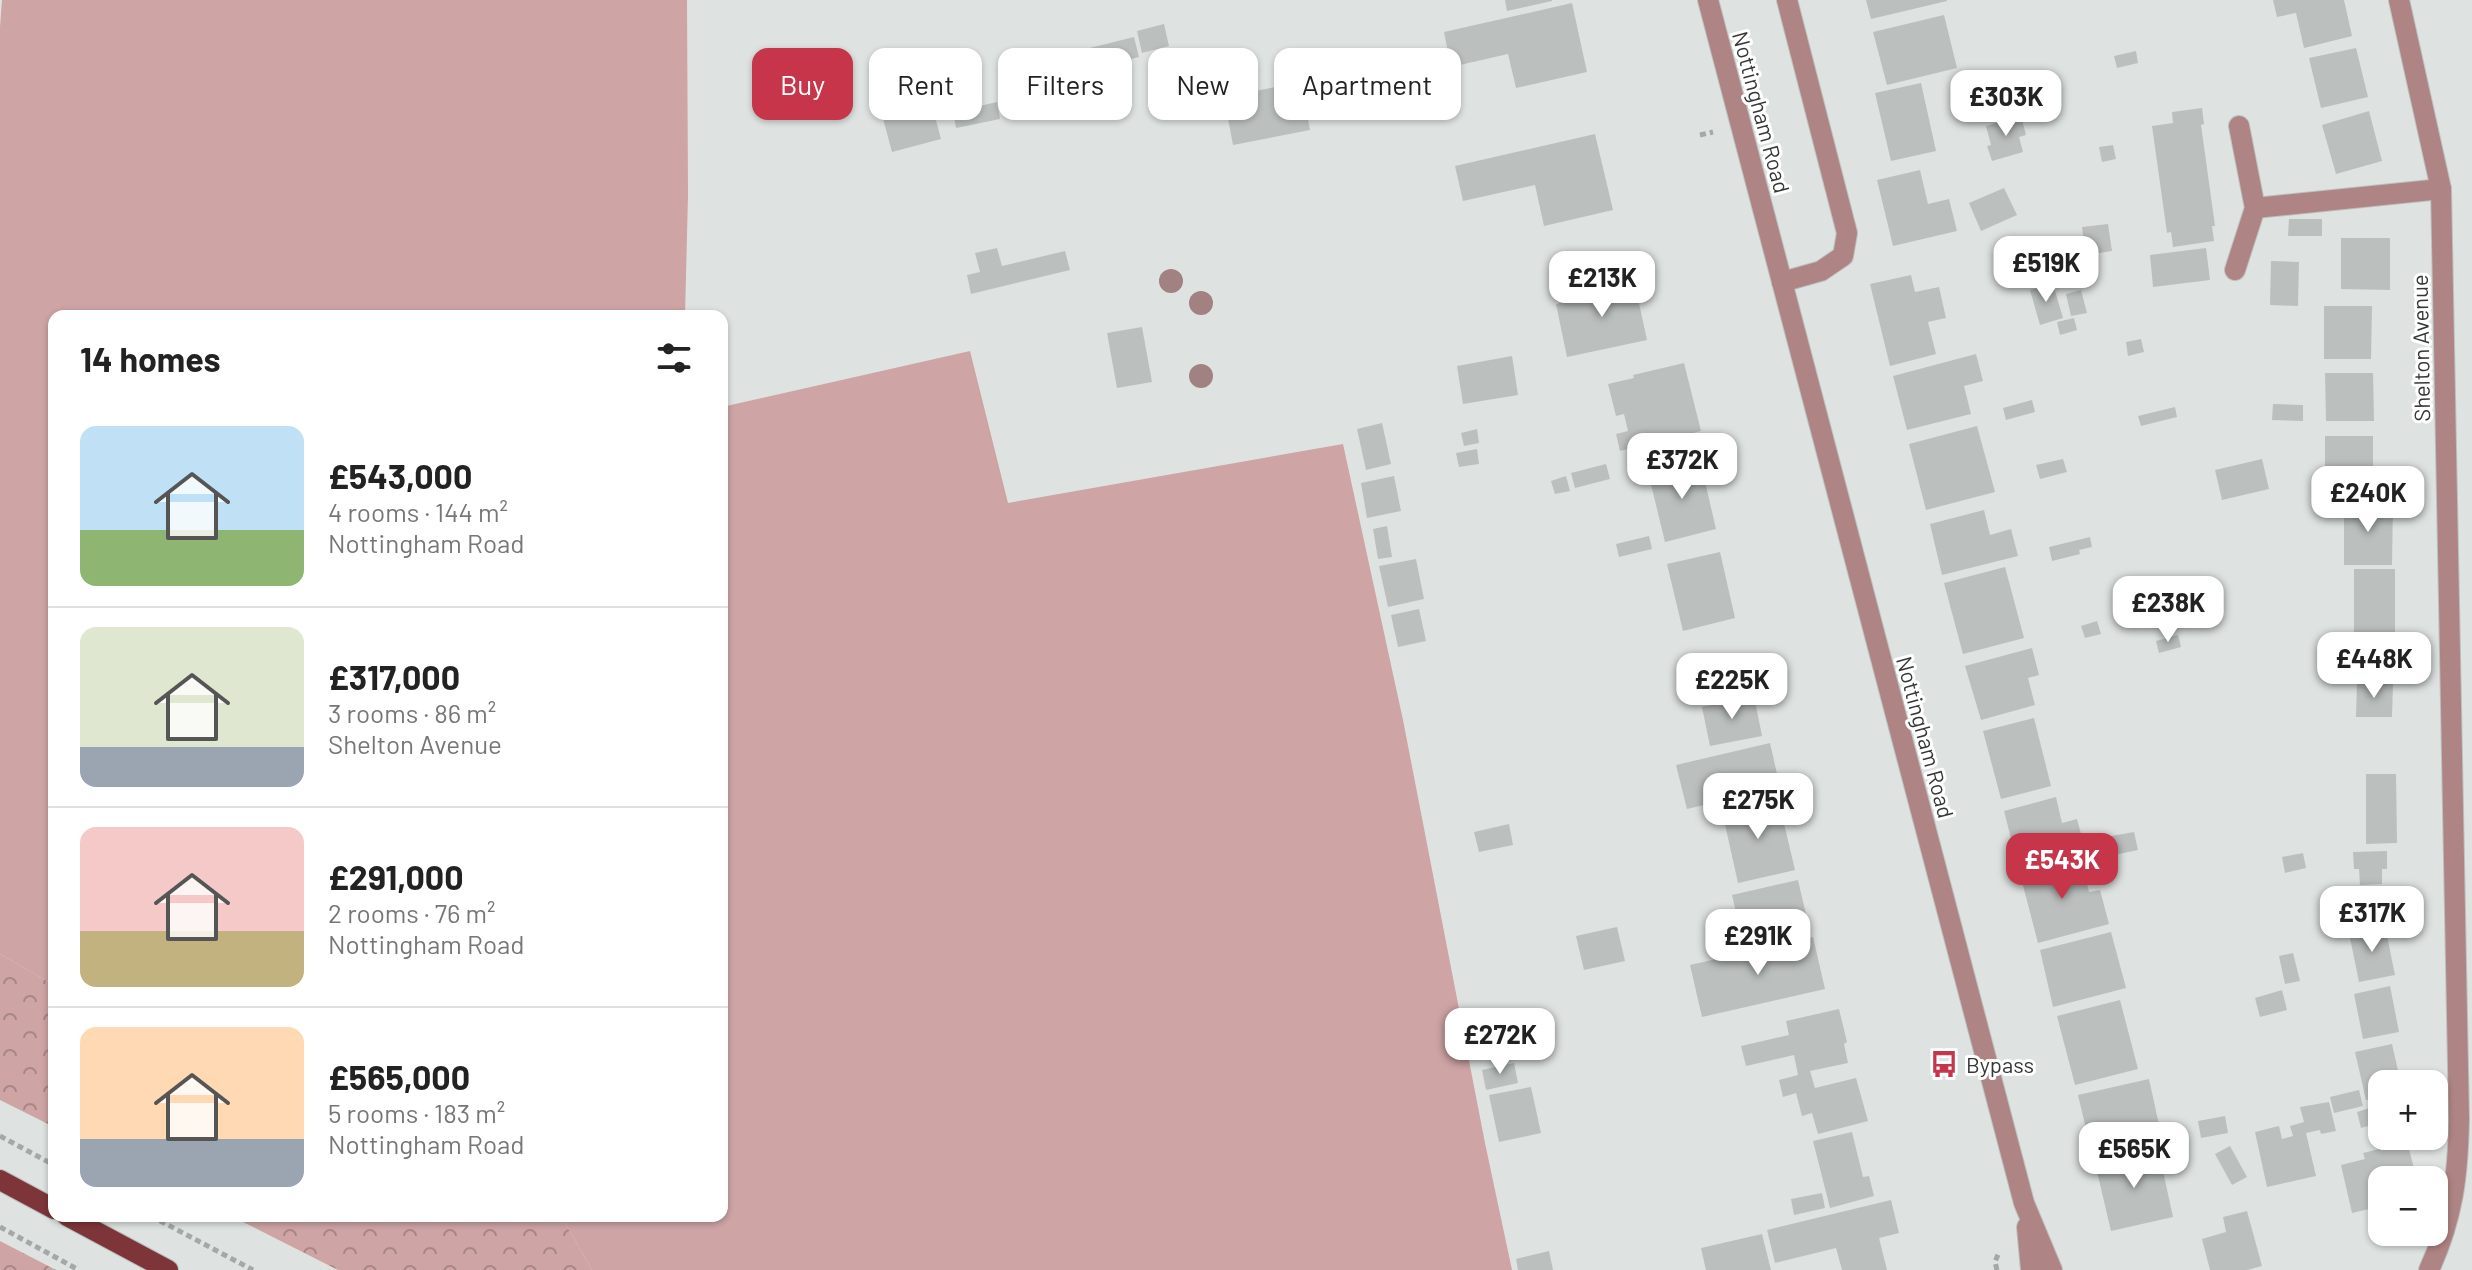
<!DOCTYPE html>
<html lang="en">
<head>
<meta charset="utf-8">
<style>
  body { margin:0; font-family:Barlow,sans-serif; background:#f2f2f2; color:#222; height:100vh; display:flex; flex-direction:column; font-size:30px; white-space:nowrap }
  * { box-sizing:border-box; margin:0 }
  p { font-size:26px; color:#767676 }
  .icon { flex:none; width:44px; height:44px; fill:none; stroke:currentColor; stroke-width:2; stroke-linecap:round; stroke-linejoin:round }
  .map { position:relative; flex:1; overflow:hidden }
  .details { position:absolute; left:48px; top:310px; width:680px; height:912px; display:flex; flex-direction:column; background:#fff; border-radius:16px; box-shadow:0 2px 6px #0004 }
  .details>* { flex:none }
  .guide { position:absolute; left:752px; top:48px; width:760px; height:72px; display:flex; gap:16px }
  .controls { position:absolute; left:2368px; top:1070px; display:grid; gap:16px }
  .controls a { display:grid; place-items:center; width:80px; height:80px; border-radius:16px; background:#fff; box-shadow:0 2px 6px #0004; font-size:40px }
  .price { position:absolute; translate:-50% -68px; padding:0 18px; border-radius:16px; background:#fff; color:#222; font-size:26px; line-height:52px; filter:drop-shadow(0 2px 4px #0008) }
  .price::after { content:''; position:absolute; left:50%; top:48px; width:24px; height:18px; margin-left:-12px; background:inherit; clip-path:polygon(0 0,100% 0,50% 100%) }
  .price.selected { background:#c63549; color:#fff }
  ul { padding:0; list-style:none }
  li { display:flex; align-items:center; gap:24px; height:200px; padding:0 32px }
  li+li { border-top:2px solid #e0e0e0 }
  li span { display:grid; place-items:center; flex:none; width:224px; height:160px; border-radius:16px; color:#555 }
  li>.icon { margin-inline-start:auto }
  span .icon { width:96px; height:96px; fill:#fffc; stroke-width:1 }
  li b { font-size:34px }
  h2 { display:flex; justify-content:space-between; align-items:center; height:96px; padding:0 32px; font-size:34px }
  .chip { padding:0 28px; border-radius:16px; background:#fff; box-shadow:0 2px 6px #0004; font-size:28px; line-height:72px }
  .chip.selected { background:#c63549; color:#fff }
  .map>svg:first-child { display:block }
</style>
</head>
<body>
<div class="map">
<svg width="2472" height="1270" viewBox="0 0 2472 1270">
  <defs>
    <pattern id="forest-crowns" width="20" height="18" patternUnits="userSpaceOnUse" patternTransform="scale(2)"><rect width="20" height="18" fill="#cea4a5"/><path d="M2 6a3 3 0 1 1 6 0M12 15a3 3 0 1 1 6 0" fill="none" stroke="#a88687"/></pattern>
  </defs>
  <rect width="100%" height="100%" fill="#dee3e1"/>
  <g fill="#cea4a5">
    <path d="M2 0H687L688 195 685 316H54V985L0 954V27Z"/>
    <path d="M970 351 1008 503 1343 444 1403 720 1485 1143 1512 1270H592L561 1216H722V407Z"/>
  </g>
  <g fill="url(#forest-crowns)">
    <path d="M0 954 54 985V1127L0 1100Z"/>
    <path d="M231 1216H561L592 1270H338Z"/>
    <path d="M0 1241 56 1270H0Z"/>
  </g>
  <g fill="#bbc0be">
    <path d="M1505 0H1552V1L1507 11Z"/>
    <path d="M1866 0H1947V1L1871 19Z"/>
    <path d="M2273 0H2344L2352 36 2304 48 2296 13 2277 17Z"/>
    <path d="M1572 3 1587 72 1516 88 1508 54 1451 67 1444 32Z"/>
    <path d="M1944 15 1957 68 1887 85 1873 32Z"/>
    <path d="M1164 24 1169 46 1142 53 1137 31Z"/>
    <path d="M1134 37 1139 57 1034 83 1029 63Z"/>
    <path d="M2356 48 2368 97 2321 108 2309 58Z"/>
    <path d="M2136 51 2138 63 2117 68 2114 56Z"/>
    <path d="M1301 82 1310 130 1233 145 1224 97Z"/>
    <path d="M1921 83 1936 151 1891 161 1875 93Z"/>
    <path d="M930 98 941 139 892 152 881 111Z"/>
    <path d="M997 102 1000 119 956 128 953 112Z"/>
    <path d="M2202 108 2204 124 2201 125 2215 226H2212L2214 241 2173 247 2171 232 2167 233 2152 126 2173 123 2172 112Z"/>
    <path d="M2369 111 2382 161 2336 174 2322 125Z"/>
    <path d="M2021 116 2026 135 2019 137 2023 152 1992 161 1987 146 1991 145 1986 126Z"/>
    <path d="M1595 134 1613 210 1544 226 1535 185 1463 201 1455 166Z"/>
    <path d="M2113 145 2116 159 2102 162 2099 147Z"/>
    <path d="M1920 170 1928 204 1949 199 1957 231 1893 246 1877 180Z"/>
    <path d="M2004 188 2017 215 1981 231 1969 203Z"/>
    <path d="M2289 219H2322V236H2288Z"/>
    <path d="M2108 224 2112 251 2086 255 2082 227Z"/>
    <path d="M2341 238H2390V290L2341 289Z"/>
    <path d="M997 248 1002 266 1065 251 1070 270 971 294 967 275 980 272 975 253Z"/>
    <path d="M2206 248 2210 280 2153 287 2150 255Z"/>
    <path d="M2271 261 2299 262 2298 306 2270 305Z"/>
    <path d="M1911 275 1915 292 1939 287 1946 318 1928 322 1936 354 1890 366 1870 284Z"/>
    <path d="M1634 280 1647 340 1567 357 1556 304 1573 300 1571 294Z"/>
    <path d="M2053 284 2063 318 2040 325 2030 290Z"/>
    <path d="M2081 290 2087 313 2071 316 2066 294Z"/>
    <path d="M2324 306H2372L2371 359H2324Z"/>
    <path d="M2074 318 2077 330 2060 335 2057 322Z"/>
    <path d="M1142 327 1152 382 1117 388 1107 333Z"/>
    <path d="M2141 339 2144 352 2128 356 2126 342Z"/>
    <path d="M1976 354 1983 381 1964 386 1971 414 1907 430 1893 376Z"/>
    <path d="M1512 356 1518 395 1463 404 1457 366Z"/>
    <path d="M1684 363 1701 431 1620 451 1616 434 1628 431 1624 414 1616 416 1608 384 1634 378 1633 375Z"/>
    <path d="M2325 373H2373L2374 421H2326Z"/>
    <path d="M2032 400 2035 412 2006 420 2003 408Z"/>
    <path d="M2273 404 2303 405V421L2272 420Z"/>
    <path d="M2175 407 2177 417 2141 426 2138 416Z"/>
    <path d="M1382 423 1391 464 1366 470 1357 429Z"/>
    <path d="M1977 426 1995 492 1926 510 1909 444Z"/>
    <path d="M1477 429 1479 443 1464 446 1461 433Z"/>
    <path d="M2325 436H2373V487L2325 488Z"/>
    <path d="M1477 449 1479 464 1459 467 1456 453Z"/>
    <path d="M2063 459 2067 472 2040 479 2036 465Z"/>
    <path d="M2262 459 2269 489 2222 500 2215 470Z"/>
    <path d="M1700 460 1716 529 1665 542 1648 472Z"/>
    <path d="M1606 464 1610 479 1575 488 1571 473Z"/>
    <path d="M1394 476 1401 511 1367 518 1361 483Z"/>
    <path d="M1566 476 1570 491 1555 494 1551 481Z"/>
    <path d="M2344 503H2393L2392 565H2344Z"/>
    <path d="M1984 510 1990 535 2011 529 2018 556 1942 575 1930 524Z"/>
    <path d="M1387 526 1392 557 1378 559 1373 529Z"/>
    <path d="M1649 536 1652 549 1619 557 1616 544Z"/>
    <path d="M2090 537 2092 547 2079 550 2080 554 2052 561 2049 547Z"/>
    <path d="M1720 552 1735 618 1683 631 1667 564Z"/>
    <path d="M1416 559 1424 599 1388 607 1379 566Z"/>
    <path d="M2005 567 2024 638 1963 654 1944 583Z"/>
    <rect x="2354" y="569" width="41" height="73"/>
    <path d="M1419 609 1426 641 1398 647 1391 615Z"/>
    <path d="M2097 621 2101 634 2085 638 2081 626Z"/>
    <path d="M2178 635 2181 647 2159 653 2156 641Z"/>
    <path d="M2032 648 2039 675 2028 678 2035 705 1981 720 1965 666Z"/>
    <path d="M2357 682 2393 683 2392 717H2356Z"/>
    <path d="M1754 696 1762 736 1710 746 1702 707Z"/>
    <path d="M2034 718 2051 786 2001 799 1983 731Z"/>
    <path d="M1770 743 1780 787 1687 809 1676 765Z"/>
    <path d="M2366 774H2396L2397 843 2366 844Z"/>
    <path d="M2056 797 2062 823 2077 819 2084 845 2017 862 2004 811Z"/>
    <path d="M1778 798 1795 870 1738 883 1722 811Z"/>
    <path d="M1509 824 1513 845 1479 852 1474 832Z"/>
    <path d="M2134 832 2138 850 2104 857 2100 838Z"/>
    <path d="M2387 851V869H2382V884L2360 885 2359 869H2354L2353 852Z"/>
    <path d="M2303 853 2306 868 2285 873 2282 857Z"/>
    <path d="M2081 859 2089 892 2100 890 2109 924 2038 943 2020 874Z"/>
    <path d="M1798 880 1808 923 1742 938 1732 895Z"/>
    <path d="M2385 926 2395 975 2359 982 2349 933Z"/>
    <path d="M1617 927 1625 961 1584 970 1576 936Z"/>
    <path d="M2111 932 2126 988 2053 1007 2040 950Z"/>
    <path d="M1813 937 1825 989 1702 1017 1690 965Z"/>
    <path d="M2293 953 2300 981 2285 984 2279 956Z"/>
    <path d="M2390 986 2399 1032 2363 1039 2354 994Z"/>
    <path d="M2282 990 2287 1010 2260 1017 2255 998Z"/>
    <path d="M2120 1000 2138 1069 2075 1085 2057 1016Z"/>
    <path d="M1839 1009 1847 1042 1844 1044 1848 1063 1810 1071 1815 1088 1856 1078 1868 1121 1818 1134 1812 1113 1802 1116 1796 1093 1783 1097 1779 1080 1798 1075 1794 1055 1746 1066 1741 1046 1789 1035 1786 1021Z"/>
    <path d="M2392 1044 2401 1084H2382V1097L2366 1100 2355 1052Z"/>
    <path d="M1514 1063 1518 1083 1486 1090 1482 1070Z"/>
    <path d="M2149 1079 2161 1134 2091 1150 2078 1095Z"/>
    <path d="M1531 1087 1541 1133 1499 1142 1489 1095Z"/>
    <path d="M2359 1090 2363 1106 2334 1113 2330 1097Z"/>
    <path d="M2329 1102 2336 1131 2321 1134 2320 1130 2306 1133 2316 1176 2267 1187 2255 1132 2279 1126 2282 1139 2293 1136 2290 1126 2304 1122 2300 1107Z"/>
    <path d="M2382 1104V1122L2361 1128 2357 1112Z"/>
    <path d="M2225 1116 2228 1133 2201 1138 2198 1121Z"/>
    <path d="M1852 1132 1863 1177 1869 1176 1874 1196 1830 1208 1813 1141Z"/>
    <path d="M2407 1142 2414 1168 2396 1172 2398 1180H2382V1206L2352 1213 2341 1165 2365 1159 2363 1153Z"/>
    <path d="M2230 1146 2247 1177 2232 1185 2215 1154Z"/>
    <path d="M2158 1148 2173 1217 2111 1231 2095 1163Z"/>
    <path d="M1822 1193 1825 1208 1794 1215 1791 1199Z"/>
    <path d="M1891 1200 1899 1233 1879 1238 1887 1270H1842L1836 1248 1775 1263 1767 1230Z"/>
    <path d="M2247 1211 2262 1266 2247 1270H2210L2202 1239 2226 1232 2223 1217Z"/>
    <path d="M1762 1234 1771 1270H1706L1701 1248Z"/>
    <path d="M1549 1251 1553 1270H1518L1516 1259Z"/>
  </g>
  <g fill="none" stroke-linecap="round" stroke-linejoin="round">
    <g stroke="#bcc0bf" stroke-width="22">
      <g id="minor">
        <path d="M1708 0 2024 1203 2052 1270"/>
        <path d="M2399 0 2441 189 2459 1119C2458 1175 2453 1218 2429 1270"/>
        <path d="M2255 208 2441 189"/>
        <path d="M2235 270 2255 208 2239 126"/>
        <path d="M1782 282 1821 271 1843 256 1847 233 1787 0"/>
        <path d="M2027 1227 2031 1270"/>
      </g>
    </g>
    <g stroke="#bcc0bf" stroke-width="22">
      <g id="major">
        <path d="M0 1180 54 1209"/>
        <path d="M67 1216 168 1270"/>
      </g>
    </g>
    <g stroke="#a4a8a7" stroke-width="5" stroke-dasharray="6 4" stroke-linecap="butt">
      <path d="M1700 135 1713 132"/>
      <path d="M0 1136 54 1165"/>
      <path d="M151 1216 253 1270"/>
      <path d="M0 1227 79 1270"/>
      <path d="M1997 1270 1995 1262 1999 1252"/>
    </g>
    <use href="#minor" stroke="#af8484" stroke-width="20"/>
    <use href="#major" stroke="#7d353a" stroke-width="20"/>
  </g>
  <g fill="#a18182">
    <circle cx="1171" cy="281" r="12"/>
    <circle cx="1201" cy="303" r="12"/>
    <circle cx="1201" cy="376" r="12"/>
  </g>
  <defs>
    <g id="bus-bare" transform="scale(2.16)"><path d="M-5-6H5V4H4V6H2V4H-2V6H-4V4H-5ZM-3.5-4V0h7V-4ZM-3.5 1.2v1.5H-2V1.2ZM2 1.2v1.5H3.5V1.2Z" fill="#c63549" stroke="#fff" stroke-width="2.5" paint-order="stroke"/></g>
  </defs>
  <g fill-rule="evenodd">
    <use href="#bus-bare" x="1944" y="1064"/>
  </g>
  <g text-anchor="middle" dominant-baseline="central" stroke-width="6" stroke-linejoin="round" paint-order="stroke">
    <g font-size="22" fill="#353636" stroke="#fff">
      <text transform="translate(1762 112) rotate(75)">Nottingham Road</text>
      <text transform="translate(2420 348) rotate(-91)">Shelton Avenue</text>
      <text transform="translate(1926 737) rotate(75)">Nottingham Road</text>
    </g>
    <g font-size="22" fill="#353636" stroke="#fff" text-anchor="start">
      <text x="1966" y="1064">Bypass</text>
    </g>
  </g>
</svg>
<div class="controls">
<a>+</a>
<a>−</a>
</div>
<b class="price" style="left:2006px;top:138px">£303K</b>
<b class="price" style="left:2046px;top:304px">£519K</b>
<b class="price" style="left:1602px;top:319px">£213K</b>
<b class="price" style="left:1682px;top:501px">£372K</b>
<b class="price" style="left:2368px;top:534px">£240K</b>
<b class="price" style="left:2168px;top:644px">£238K</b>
<b class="price" style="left:2374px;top:700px">£448K</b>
<b class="price" style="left:1732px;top:721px">£225K</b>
<b class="price" style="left:1758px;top:841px">£275K</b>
<b class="price selected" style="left:2062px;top:901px">£543K</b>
<b class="price" style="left:2372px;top:954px">£317K</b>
<b class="price" style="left:1758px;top:977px">£291K</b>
<b class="price" style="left:1500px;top:1076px">£272K</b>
<b class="price" style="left:2134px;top:1190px">£565K</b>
<div class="guide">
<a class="chip selected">Buy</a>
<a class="chip">Rent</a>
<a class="chip">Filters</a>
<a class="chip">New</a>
<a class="chip">Apartment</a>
</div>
<section class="details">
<h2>14 homes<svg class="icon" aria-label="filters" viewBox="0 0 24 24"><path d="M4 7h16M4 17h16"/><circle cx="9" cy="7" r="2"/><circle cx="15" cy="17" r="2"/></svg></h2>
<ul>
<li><span style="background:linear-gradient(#bfe0f5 65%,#8fb573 0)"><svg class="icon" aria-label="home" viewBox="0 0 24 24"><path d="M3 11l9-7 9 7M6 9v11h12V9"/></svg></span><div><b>£543,000</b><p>4 rooms · 144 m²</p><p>Nottingham Road</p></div></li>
<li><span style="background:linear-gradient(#dfe7d0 75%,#9aa5b1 0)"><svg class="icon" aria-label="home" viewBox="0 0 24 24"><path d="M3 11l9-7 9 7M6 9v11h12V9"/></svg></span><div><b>£317,000</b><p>3 rooms · 86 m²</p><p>Shelton Avenue</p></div></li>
<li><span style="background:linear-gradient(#f6c9c9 65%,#c2b280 0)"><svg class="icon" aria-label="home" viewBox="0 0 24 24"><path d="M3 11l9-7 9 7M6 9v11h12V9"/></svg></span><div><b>£291,000</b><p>2 rooms · 76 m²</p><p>Nottingham Road</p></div></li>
<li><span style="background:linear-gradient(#ffd9b3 70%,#9aa5b1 0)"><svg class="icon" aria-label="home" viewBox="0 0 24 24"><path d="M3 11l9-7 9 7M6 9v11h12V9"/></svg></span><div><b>£565,000</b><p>5 rooms · 183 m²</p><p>Nottingham Road</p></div></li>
</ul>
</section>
</div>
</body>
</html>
